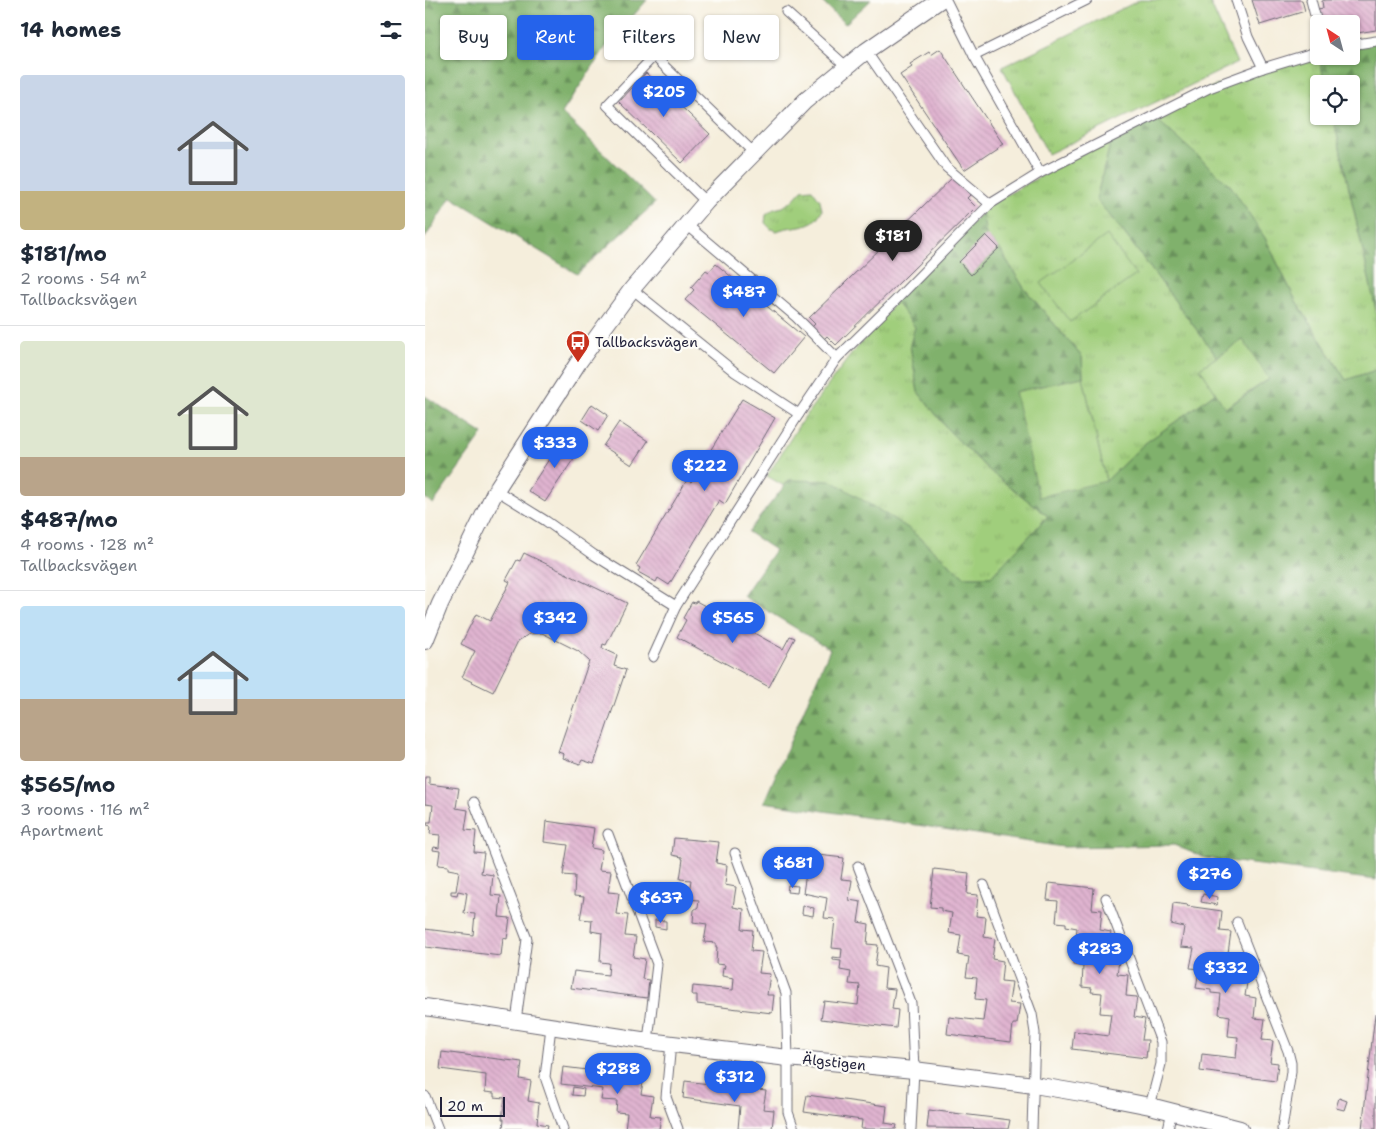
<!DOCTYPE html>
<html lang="en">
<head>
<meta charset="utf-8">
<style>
  body { margin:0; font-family:"Shantell Sans",sans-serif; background:#f6f6f7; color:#1f2937; height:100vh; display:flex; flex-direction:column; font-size:19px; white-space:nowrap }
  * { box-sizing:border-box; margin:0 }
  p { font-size:16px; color:#747a83 }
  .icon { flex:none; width:28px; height:28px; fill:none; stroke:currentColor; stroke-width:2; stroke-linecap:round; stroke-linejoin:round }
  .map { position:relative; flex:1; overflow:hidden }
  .details { display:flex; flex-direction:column; background:#fff; width:425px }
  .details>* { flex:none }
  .top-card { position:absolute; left:15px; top:15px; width:475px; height:45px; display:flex; gap:10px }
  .needle { width:32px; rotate:324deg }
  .buttons { position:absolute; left:885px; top:15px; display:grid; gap:10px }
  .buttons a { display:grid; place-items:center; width:50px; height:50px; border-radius:5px; background:#fff; box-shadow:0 1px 4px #0004; font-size:25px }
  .scale { position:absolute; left:15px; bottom:12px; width:65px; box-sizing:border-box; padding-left:5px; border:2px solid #22223b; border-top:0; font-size:14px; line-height:18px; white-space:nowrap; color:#22223b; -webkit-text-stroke:4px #fdfcf7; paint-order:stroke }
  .price { position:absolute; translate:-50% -42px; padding:0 11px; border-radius:18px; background:#2563eb; color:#fff; font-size:16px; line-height:32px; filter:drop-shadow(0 1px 2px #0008) }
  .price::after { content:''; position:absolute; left:50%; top:30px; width:15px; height:11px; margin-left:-8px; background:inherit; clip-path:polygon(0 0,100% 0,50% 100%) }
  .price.current { background:#222; color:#fff }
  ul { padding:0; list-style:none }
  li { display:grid; align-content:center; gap:10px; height:265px; padding:0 20px }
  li+li { border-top:1px solid #e0e1e3 }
  li span { display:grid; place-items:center; height:155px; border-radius:5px; color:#555 }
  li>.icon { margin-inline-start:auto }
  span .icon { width:90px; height:90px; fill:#fffc; stroke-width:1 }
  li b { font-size:21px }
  h2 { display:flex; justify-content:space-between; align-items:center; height:60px; padding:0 20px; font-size:21px }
  .tag { padding:0 18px; border-radius:5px; background:#fff; box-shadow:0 1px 4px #0004; font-size:18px; line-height:45px }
  .tag.current { background:#2563eb; color:#fff }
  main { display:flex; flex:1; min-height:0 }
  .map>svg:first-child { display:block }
</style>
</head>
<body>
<main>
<section class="details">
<h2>14 homes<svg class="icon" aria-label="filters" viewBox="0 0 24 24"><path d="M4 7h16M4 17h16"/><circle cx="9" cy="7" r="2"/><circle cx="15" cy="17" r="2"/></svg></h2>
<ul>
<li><span style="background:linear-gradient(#c9d6e8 75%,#c2b280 0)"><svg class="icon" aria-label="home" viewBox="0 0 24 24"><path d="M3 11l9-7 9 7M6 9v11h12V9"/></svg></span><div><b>$181/mo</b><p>2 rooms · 54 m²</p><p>Tallbacksvägen</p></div></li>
<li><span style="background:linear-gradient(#dfe7d0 75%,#b9a48a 0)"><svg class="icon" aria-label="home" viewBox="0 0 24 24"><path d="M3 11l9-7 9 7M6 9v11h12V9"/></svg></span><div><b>$487/mo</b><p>4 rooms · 128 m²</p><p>Tallbacksvägen</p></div></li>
<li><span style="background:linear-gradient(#bfe0f5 60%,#b9a48a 0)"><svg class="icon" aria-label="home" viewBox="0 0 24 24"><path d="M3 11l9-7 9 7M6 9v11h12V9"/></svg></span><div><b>$565/mo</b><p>3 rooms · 116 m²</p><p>Apartment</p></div></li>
</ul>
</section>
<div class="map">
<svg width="951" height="1129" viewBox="0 0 951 1129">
  <defs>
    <pattern id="grass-tufts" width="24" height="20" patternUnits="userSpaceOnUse" patternTransform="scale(1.25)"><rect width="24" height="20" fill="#a0ce7c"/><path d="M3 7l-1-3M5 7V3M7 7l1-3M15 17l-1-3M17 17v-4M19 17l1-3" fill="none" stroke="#8ab16c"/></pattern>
    <pattern id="forest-firs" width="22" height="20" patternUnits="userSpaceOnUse" patternTransform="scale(1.25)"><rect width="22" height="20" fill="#80b16c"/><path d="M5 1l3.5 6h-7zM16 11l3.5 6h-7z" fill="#68905a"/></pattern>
    <pattern id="building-back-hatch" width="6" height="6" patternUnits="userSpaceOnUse" patternTransform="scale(1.25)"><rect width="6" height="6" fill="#e0b4d0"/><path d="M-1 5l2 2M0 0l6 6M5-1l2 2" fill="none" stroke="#c09ab4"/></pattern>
  </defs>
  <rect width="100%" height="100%" fill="#fdfcf7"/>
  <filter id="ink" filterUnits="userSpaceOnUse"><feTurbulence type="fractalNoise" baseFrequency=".02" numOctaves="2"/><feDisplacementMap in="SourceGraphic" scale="10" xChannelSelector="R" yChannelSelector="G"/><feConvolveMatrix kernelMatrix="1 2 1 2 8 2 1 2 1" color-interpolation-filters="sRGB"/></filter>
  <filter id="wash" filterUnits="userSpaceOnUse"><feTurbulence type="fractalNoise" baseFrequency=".0096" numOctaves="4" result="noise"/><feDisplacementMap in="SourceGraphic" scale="20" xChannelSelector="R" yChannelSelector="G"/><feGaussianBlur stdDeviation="1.12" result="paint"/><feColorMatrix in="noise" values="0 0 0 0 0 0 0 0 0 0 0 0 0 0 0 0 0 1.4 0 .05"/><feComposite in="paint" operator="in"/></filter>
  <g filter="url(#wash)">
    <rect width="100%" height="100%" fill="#f5eedc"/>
    <g fill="url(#grass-tufts)" stroke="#61785c">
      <path d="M715 0H784L812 63 623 154 577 67Z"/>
      <path d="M894 54 900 84H894V116H908L951 310V370L921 380 871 301 840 238 763 148 728 116 784 88Z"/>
      <path d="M687 137 671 199 700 234 792 357 775 368 791 392 763 413 719 444 681 481 658 377 657 357 599 288 574 248 561 235 557 212 565 204Z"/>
      <path d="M387 189 395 200 397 210C395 214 391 220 387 222 376 228 363 226 352 231L346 229 340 223 341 215 349 209 358 207 368 200 377 190Z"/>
      <path d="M470 301 490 327 485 345 493 392 525 432 566 472 623 516 566 577H539L483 528 364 480 359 486 342 476 378 419 424 357 450 327Z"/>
    </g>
    <g fill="url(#forest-firs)" stroke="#516a54">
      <path d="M0 0H222L180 48 137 113 230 203 152 274 26 197 0 238Z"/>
      <path d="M395 0H446L420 24Z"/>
      <path d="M951 41V310L908 116H926V84H900L894 56H926V45Z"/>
      <path d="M728 116 806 186 840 238 871 301 921 380 951 370V880L780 858 749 845 638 847 339 802 405 649 318 596 350 550 323 532 364 480 407 481 483 528 539 577H566L623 516 566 472 525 432 493 392 485 345 490 327 470 301 557 212 561 235 574 248 599 288 657 357 658 377 590 392 681 481 719 444 763 413 791 392 801 408 843 380 818 340 792 357 700 234 671 199 687 137Z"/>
      <path d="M0 396 58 434 8 504 0 498Z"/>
    </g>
    <g fill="#a0ce7c" stroke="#61785c">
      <path d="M682 235 711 275 645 322 616 283Z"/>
      <path d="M818 340 844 379 800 408 775 368Z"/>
      <path d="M658 377 681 481 614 497 590 392Z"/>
    </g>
    <g id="blocks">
      <g fill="url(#building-back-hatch)">
        <path d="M827 0H877L880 11 835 25Z"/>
        <path d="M901 0H951V30L926 34V24H896L893 9 898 8 897 1Z"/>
        <path d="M515 49 578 144 539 170 475 75 487 67 485 64 504 52 506 55Z"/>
        <path d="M221 73 285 134 257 163 194 102Z"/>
        <path d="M529 176 546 194 542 198 551 207 411 345 402 336 399 339 387 327 390 324 384 318 460 244 455 239 458 235 463 240Z"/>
        <path d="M561 235 574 248 546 275 534 262Z"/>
        <path d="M291 264 379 337 349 373 260 300 269 290 266 287 281 270 284 272Z"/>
        <path d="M317 399 350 418 300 504 294 500 244 585 233 578 231 582 213 572 215 568 211 565 262 480 266 482Z"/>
        <path d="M167 404 183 415 173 431 157 420Z"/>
        <path d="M194 422 223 441 207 465 178 446Z"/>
        <path d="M140 435 157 446 120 502 103 491Z"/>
        <path d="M99 553 202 603 181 645 178 644 177 648 192 655 189 666 201 670 169 764 157 760 155 764 138 758 139 754 133 752 164 661 153 651 117 633 104 634 93 641 68 692 37 677 50 651 36 644 51 614 65 621 85 582 81 580 92 560 95 561Z"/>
        <path d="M271 601 358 649 365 636 370 638 344 687 252 637 261 620 258 618 267 602 270 603Z"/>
        <path d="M0 777H4V784L34 788 31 808 43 810 40 830 51 831 49 852 59 853 56 873 68 875 66 895 76 896 74 917 85 918 82 939 78 938 76 956 0 947V929L48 935 50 914 39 913 42 893 33 891 32 895 26 894V891H31L34 871 23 869V866L13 865 15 851 8 850 9 847 14 848 15 835 5 834 6 826 2 825V822H6L8 805 0 804Z"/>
        <path d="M121 821 169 828 166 848 177 850 174 870 186 871 183 892 194 893 191 914 203 915 200 936 211 937 208 957 220 959 217 979 224 980 222 998 146 988 149 971 183 975 184 963 175 962 177 933 166 931 167 920 155 919 159 897 149 896 150 876 138 875 143 845 119 842Z"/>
        <path d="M249 838 294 842 291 863 302 865 300 885 311 887 308 907 319 909 317 929 328 930 326 951 337 952 334 973 345 974 342 995H349L347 1013 272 1004V995H267L268 986 308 990 309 978 297 976 298 968 299 969 300 965 291 964 292 947H291V943L279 942 282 924 268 922 269 910 273 907 274 900 263 899 266 880 255 879 258 859H257V857L247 855Z"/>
        <path d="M384 854 419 858 416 879 427 880 424 900 436 902 433 922 444 924 442 944 453 945 450 966 461 968 459 988 470 989 467 1009 473 1010 471 1028 396 1019 399 1001 433 1005 435 985 424 984 426 972 415 970 416 961 408 960V957L416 958 417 949 407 948 410 919 399 918 402 898 378 893Z"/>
        <path d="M509 869 544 873 542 894 553 895 551 916 561 917 559 937 570 939 567 959 578 961 576 981 587 982 584 1003 595 1004 592 1024H588L586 1042 522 1034 524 1017 558 1021 561 1000 550 999 552 978 541 977 544 957 533 955 536 935 524 933 527 913 516 911V908L505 907Z"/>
        <path d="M624 883 669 888 667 909 677 910 675 930 686 932 683 952 695 954 692 974 703 975 701 996 712 997 709 1017 720 1019 717 1040H723L721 1058 647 1049 649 1031 683 1036 686 1014 675 1013 677 993 666 992 667 988 657 987 658 966 648 965 652 928 641 926V923L631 922 633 901 622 900Z"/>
        <path d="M363 885 373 886 372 893 362 892Z"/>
        <path d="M778 894 793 897 792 905 776 902Z"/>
        <path d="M748 903 763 905 762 906 797 911 795 931 806 932 803 953 814 954 812 975 823 976 820 996 831 998 829 1018 840 1019 837 1040 848 1041 845 1062 853 1063 851 1081 775 1071 777 1054 811 1058 813 1037 803 1036 805 1016 794 1014 796 994 786 993V990L771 988 774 970 777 971V969L765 968 769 948 756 947 759 927 746 924Z"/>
        <path d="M378 906 389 908 388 916 377 914Z"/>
        <path d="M230 920 241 921V929L230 927Z"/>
        <path d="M950 1014H951V1129H937Z"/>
        <path d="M17 1052 97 1062 95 1079 106 1081 103 1101 114 1103 112 1123 123 1125 122 1129H78L79 1119H77L80 1098 69 1097V1093L60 1092 61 1075 15 1069Z"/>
        <path d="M138 1067 219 1077 216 1094 228 1096 225 1116 236 1117 234 1129H200L202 1113 191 1112 192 1101 176 1100 178 1089 136 1084Z"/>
        <path d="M260 1081 341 1091 338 1109 349 1110 347 1129H313L315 1106 258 1098Z"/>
        <path d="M148 1087 159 1089 158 1096 147 1095Z"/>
        <path d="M382 1095 462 1106 460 1123 472 1125 471 1129H436L437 1120 379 1112Z"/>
        <path d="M914 1098 922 1101 919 1110 911 1108Z"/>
        <path d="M504 1110 585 1120 583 1129 502 1128Z"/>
      </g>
    </g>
  </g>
  <g filter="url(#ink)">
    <use href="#blocks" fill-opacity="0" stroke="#6c6973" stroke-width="1"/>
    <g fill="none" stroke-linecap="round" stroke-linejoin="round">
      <g stroke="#6c6973" stroke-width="11">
        <g id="lane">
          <path d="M521 0 549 56 615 173"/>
          <path d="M811 0 823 37 838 68"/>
          <path d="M886 0 893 27V51"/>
          <path d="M361 12 421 66"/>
          <path d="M926 45 951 41"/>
          <path d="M441 51 521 167 565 204"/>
          <path d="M549 56 662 0"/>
          <path d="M281 202 182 105 229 56 328 152"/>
          <path d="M261 224 371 317 412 358"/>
          <path d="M207 289 310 372 374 414"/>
          <path d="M71 490 121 521 169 555 251 606"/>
          <path d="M228 657 251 606 374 414 412 358 470 301 565 204 615 173 784 88 838 68 894 51"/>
          <path d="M49 802 102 939 91 1021"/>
          <path d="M183 834 232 964 223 1041"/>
          <path d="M310 853 361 993 363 1058V1112L369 1129"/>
          <path d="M433 866 486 1003 489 1070 486 1129"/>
          <path d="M559 885 607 1014 610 1033 607 1129"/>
          <path d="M681 898 736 1042V1064L725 1106"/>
          <path d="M812 922 863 1051 866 1063V1072L857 1129"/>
          <path d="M126 1027 120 1077 138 1129"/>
          <path d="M246 1043 241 1097 253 1129"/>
          <path d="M0 1096 13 1129"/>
          <path d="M743 1129 747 1111"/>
        </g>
      </g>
      <g stroke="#6c6973" stroke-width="18">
        <g id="street">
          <path d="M0 641 15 604 71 490 153 363 207 289 281 202 380 101 441 51 515 0"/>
          <path d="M0 1007 223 1041 363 1058 489 1070 609 1085 674 1096 725 1106 815 1129"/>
        </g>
      </g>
      <use href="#lane" stroke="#fff" stroke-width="9"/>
      <use href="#street" stroke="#fff" stroke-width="16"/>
    </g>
  </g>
  <defs>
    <g id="bus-pin" transform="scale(1.25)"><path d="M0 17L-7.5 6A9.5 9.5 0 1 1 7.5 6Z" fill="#c8321e" stroke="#fdfcf7"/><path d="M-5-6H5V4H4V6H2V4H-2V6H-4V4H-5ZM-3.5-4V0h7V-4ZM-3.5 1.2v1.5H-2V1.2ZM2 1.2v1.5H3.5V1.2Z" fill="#fff"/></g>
  </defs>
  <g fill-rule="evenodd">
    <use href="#bus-pin" x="153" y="342"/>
  </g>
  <g text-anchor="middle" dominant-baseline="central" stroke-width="4.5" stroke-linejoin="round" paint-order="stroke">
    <g font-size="14" fill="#22223b" stroke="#fdfcf7" text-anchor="start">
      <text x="170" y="342">Tallbacksvägen</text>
    </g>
    <g font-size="14" fill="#22223b" stroke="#fdfcf7">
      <text transform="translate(409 1062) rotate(6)">Älgstigen</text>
    </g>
  </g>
</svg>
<div class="buttons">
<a><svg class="needle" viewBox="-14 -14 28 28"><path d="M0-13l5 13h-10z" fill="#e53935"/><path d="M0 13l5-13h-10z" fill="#747a83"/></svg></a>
<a><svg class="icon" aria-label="locate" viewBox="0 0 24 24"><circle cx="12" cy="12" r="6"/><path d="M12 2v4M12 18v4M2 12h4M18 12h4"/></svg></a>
</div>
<div class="scale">20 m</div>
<b class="price" style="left:239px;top:118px">$205</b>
<b class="price current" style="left:468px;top:262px">$181</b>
<b class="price" style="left:319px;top:318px">$487</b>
<b class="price" style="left:130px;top:469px">$333</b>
<b class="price" style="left:280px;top:492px">$222</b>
<b class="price" style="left:130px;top:644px">$342</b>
<b class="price" style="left:308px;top:644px">$565</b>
<b class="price" style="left:368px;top:889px">$681</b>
<b class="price" style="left:785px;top:900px">$276</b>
<b class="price" style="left:236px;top:924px">$637</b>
<b class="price" style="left:675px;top:975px">$283</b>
<b class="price" style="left:801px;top:994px">$332</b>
<b class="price" style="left:193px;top:1095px">$288</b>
<b class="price" style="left:310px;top:1103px">$312</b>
<div class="top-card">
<a class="tag">Buy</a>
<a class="tag current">Rent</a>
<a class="tag">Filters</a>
<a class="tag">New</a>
</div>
</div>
</main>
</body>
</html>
